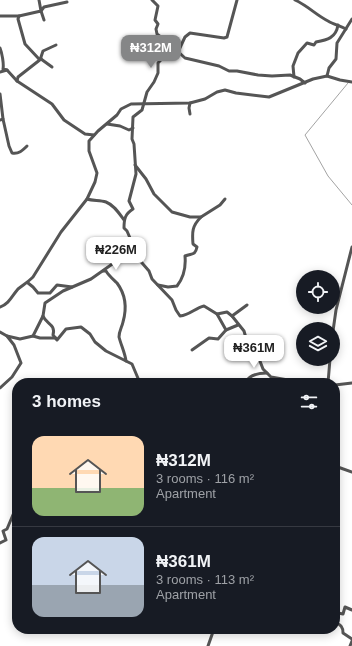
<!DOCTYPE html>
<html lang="en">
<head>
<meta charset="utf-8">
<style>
  body { margin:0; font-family:Helvetica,sans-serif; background:#20242c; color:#f1f3f6; height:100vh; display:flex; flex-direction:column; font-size:15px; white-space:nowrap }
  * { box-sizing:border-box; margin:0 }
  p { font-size:13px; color:#9ea1a6 }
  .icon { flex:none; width:22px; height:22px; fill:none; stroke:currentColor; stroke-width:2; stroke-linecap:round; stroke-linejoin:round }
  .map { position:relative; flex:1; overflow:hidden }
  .side { position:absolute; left:12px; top:378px; width:328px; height:256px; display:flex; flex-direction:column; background:#171b24; border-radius:16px; box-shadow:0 2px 10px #0003 }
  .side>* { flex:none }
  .fabs { position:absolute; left:296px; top:270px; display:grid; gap:8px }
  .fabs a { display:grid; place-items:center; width:44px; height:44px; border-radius:50%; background:#171b24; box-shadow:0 2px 10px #0003; font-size:20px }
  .price { position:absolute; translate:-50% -34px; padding:0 9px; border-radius:8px; background:#fff; color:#222; font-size:13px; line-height:26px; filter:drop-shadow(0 1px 2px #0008) }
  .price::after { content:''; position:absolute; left:50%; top:24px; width:12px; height:9px; margin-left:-6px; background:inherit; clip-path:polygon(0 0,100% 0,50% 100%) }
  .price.on { background:#858687; color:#fff }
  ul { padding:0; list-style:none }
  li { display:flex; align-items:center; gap:12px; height:100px; padding:0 20px }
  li+li { border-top:1px solid #363941 }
  li span { display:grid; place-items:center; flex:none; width:112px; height:80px; border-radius:12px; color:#555 }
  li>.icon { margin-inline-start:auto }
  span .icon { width:48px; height:48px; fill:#fffc; stroke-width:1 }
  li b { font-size:17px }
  h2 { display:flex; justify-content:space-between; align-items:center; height:48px; padding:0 20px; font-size:17px }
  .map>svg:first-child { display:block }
</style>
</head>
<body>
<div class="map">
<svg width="352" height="646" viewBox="0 0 352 646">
  <rect width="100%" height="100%" fill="#fff"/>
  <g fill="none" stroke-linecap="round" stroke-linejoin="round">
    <path stroke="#a3a3a3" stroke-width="1" d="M348 83 305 135 328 176 352 205"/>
    <g stroke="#555" stroke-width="3">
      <path d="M39 0 41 11 44 7 67 2"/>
      <path d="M295 0C308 6 316 15 328 21 333 24 340 26 346 29"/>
      <path d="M0 16H19L41 11 44 20"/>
      <path d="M19 16 18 19 25 44 39 59H41V57L43 51 56 45"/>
      <path d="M173 47 185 58 219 66 229 71H237L258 75 272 76 290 75 300 79 305 83"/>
      <path d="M0 48C2 53 4 64 3 69L7 70"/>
      <path d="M178 52 185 37 190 33 224 38 227 37 237 0"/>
      <path d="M0 72 7 70 17 81 52 104 64 120 85 134 94 135"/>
      <path d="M327 76 329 68 336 59 337 43 352 19"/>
      <path d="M294 77 293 66 298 53 307 43 314 45 316 42C327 40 336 38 338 25"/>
      <path d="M17 81 18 77 41 59 52 67"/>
      <path d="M0 94 3 119 0 120"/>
      <path d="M190 114 189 108 190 103"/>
      <path d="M3 119 9 146 12 153C19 154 22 151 27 146"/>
      <path d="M107 124 120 126 129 130 133 128"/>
      <path d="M135 165 146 179 154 194 172 212 190 217H201L220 205 225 199"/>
      <path d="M87 199C93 201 100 200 106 202 114 205 119 213 124 220"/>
      <path d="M130 238 127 231 124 228C124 219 125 214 133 209L129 201 136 174 134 144 132 139 133 117 142 110 147 92 154 82 158 73V63L173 47 157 34 156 29 158 24 155 20 158 6 152 0"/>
      <path d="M103 271H106C109 276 113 279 117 283 126 295 127 308 123 322 122 327 119 331 119 337 121 345 125 353 126 361L132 364 140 383"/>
      <path d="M28 283 33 287 38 293H50L57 285 72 287"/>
      <path d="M158 285 168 287 177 286C184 277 186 267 185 256 192 253 195 256 197 247L193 244C192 232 192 226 201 217"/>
      <path d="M0 307C9 304 12 296 18 289 23 285 28 282 33 277L61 232 87 199 95 182 97 173 89 151V141L98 131 117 115 121 109 131 104 190 103 205 99 217 92 225 90 236 93 269 97 313 79 327 76 340 80 352 82"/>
      <path d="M43 316C46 324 56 324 53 335L57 340 66 329 81 327 90 334 95 342 106 351 126 361"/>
      <path d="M232 316 244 331 248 345 258 356 263 369 271 377 305 383"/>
      <path d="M226 330 238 325"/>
      <path d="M333 331 336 310 352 247"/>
      <path d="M0 332 7 336"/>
      <path d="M33 336 40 338H56"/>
      <path d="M192 350 209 338 218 339 226 330 217 314"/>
      <path d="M245 383C249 375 259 373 267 373"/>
      <path d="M328 383 330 359"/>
      <path d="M335 385 352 383"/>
      <path d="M0 388 12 377 21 363 14 345 7 336 20 339 33 336 43 316 45 303 63 291 91 279 118 260 130 238 136 251V256L149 271 152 279 172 300 176 310 180 316C190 315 195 308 204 306L217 314 227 312 232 316 247 305"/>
      <path d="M335 466 352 472"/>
      <path d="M0 543 6 540 3 531 7 529 15 510 17 508"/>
      <path d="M335 611 338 613 343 614 345 607 352 610"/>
      <path d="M335 622C340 625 343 626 343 633L352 639"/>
      <path d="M208 646 214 629"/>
      <path d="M350 646 352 641"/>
    </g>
  </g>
</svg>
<div class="fabs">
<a><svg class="icon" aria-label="locate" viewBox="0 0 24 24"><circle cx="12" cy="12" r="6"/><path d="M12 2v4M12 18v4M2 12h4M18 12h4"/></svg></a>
<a><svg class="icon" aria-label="layers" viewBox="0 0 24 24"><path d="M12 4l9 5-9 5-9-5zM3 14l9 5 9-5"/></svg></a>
</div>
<b class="price on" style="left:151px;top:69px">₦312M</b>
<b class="price" style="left:116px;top:271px">₦226M</b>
<b class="price" style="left:254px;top:369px">₦361M</b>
<section class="side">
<h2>3 homes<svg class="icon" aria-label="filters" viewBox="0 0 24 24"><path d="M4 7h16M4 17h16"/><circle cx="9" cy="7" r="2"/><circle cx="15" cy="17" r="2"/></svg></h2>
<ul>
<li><span style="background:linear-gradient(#ffd9b3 65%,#8fb573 0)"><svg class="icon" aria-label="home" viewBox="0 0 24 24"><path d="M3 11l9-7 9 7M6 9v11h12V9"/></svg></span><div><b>₦312M</b><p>3 rooms · 116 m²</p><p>Apartment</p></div></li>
<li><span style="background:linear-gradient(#c9d6e8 60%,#9aa5b1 0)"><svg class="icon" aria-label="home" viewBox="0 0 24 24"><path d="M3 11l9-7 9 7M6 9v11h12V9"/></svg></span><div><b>₦361M</b><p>3 rooms · 113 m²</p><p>Apartment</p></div></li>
</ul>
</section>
</div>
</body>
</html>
